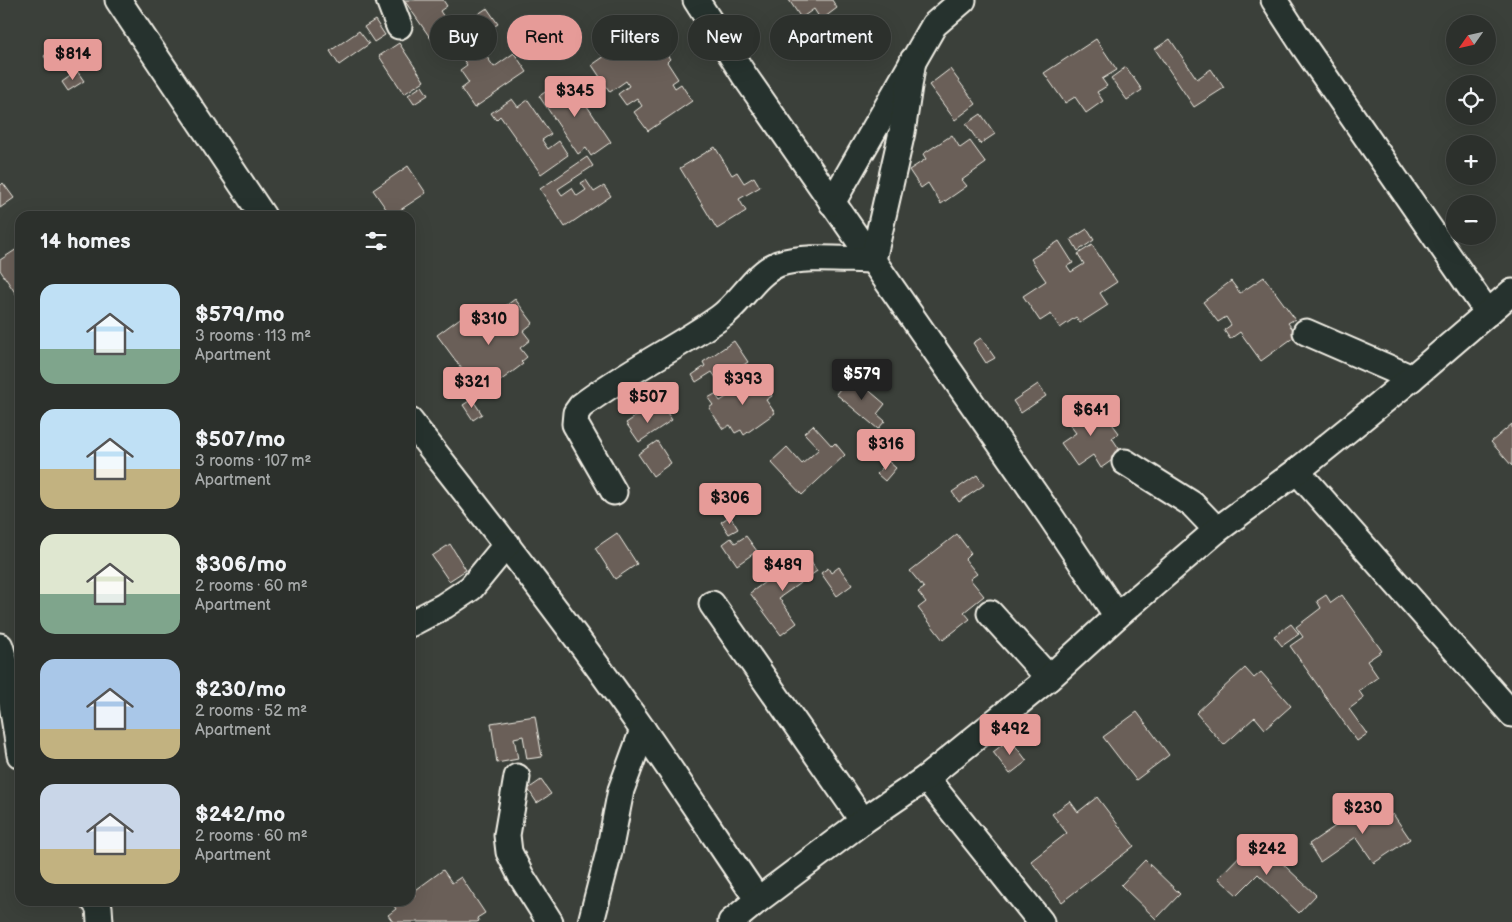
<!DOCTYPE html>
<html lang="en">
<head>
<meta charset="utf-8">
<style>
  body { margin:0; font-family:"Balsamiq Sans",sans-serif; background:#383c38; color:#f1f3f6; height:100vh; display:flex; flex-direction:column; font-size:19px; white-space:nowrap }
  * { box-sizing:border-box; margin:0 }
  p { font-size:16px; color:#a6a9a9 }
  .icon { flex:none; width:28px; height:28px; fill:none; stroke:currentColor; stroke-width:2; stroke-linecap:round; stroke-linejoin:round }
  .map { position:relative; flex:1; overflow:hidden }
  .panel { position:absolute; left:15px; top:211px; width:400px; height:695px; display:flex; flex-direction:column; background:#2c302c; border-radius:15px; box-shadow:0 5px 20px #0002,0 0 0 1px #484b48 }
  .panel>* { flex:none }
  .hud { position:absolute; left:430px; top:15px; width:475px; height:45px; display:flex; gap:10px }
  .needle { width:32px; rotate:236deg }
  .controls { position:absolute; left:1446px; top:15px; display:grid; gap:10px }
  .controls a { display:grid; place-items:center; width:50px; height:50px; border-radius:50%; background:#2c302c; box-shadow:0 5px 20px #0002,0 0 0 1px #484b48; font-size:25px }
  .price { position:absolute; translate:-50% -42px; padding:0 11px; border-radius:5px; background:#e69b98; color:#111; font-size:16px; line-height:32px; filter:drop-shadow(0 1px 2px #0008) }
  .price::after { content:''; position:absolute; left:50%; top:30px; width:15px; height:11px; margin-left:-8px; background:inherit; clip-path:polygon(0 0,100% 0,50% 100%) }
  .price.active { background:#222; color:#fff }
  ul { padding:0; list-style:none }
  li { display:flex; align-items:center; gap:15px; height:125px; padding:0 25px }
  li span { display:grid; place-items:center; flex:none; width:140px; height:100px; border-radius:15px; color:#555 }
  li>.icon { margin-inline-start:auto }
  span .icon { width:60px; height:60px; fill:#fffc; stroke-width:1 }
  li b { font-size:21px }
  h2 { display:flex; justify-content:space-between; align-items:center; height:60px; padding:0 25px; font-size:21px }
  .pill { padding:0 18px; border-radius:22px; background:#2c302c; box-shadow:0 5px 20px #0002,0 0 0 1px #484b48; font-size:18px; line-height:45px }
  .pill.active { background:#e69b98; color:#111 }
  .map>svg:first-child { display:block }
</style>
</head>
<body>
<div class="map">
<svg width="1512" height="922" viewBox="0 0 1512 922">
  <rect width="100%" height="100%" fill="#3b403a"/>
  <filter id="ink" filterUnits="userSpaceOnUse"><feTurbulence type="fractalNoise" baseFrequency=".02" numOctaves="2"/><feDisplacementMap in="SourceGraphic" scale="10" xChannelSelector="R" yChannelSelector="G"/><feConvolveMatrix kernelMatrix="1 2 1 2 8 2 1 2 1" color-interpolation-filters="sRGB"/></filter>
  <g filter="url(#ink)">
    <g fill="#6b5f58" stroke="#f4f1e8">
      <path d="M404 0H443L447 6 440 11 453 31 487 8 498 24 474 39 494 67 514 53 527 72 474 108 461 89 469 83 460 70 467 65 450 41 438 49Z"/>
      <path d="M789 0H832L837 8 821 20 814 9 801 18Z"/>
      <path d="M375 20 385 35 374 42 364 27Z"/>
      <path d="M648 26 670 59 667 62 678 79 672 83 675 88 681 84 692 101 648 131 634 112 642 106 637 98 626 105 618 94 629 86 626 81 610 92 592 65Z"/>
      <path d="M359 31 369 44 339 65 330 51Z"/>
      <path d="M1096 39 1117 70 1102 79 1107 86 1097 92 1103 101 1086 113 1075 97 1065 103 1044 73Z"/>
      <path d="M1170 39 1197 79 1211 69 1224 88 1194 107 1155 49Z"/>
      <path d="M399 43 424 81 404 94 379 56Z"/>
      <path d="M58 46 63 54 49 64 44 56Z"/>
      <path d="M1126 67 1142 90 1127 100 1111 78Z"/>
      <path d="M950 69 976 104 955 120 929 85Z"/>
      <path d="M77 71 84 81 68 91 62 82Z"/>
      <path d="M556 80 562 89 571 82 611 142 591 156 586 148 578 154 539 96 550 89 548 85Z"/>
      <path d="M422 86 428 95 414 104 408 95Z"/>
      <path d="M512 99 518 107 528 100 551 134 542 140 548 149 559 141 568 155 541 174 500 116 496 120 491 113Z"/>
      <path d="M981 114 995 134 980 144 966 124Z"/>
      <path d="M952 135 960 148 970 141 986 163 962 180 967 186 941 204 928 183 921 188 909 170 926 159 923 154Z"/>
      <path d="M715 147 732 175 737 172 744 183 754 177 760 187 739 199 746 211 717 229 680 168Z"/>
      <path d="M587 157 593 166 558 189 562 195 572 188 577 196 586 190 581 183 586 180 594 192 604 186 611 196 565 227 540 189Z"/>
      <path d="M408 166 426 193 391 216 373 190Z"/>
      <path d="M3 183 14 198 0 208V186Z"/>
      <path d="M1087 229 1094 240 1078 251 1071 239Z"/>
      <path d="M1059 241 1073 263 1067 266 1071 272 1084 264 1078 254 1092 245 1117 282 1100 293 1108 305 1080 323 1076 317 1060 328 1051 314 1040 321 1023 296 1046 281 1031 259Z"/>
      <path d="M17 249 20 253V291L16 294 0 270V260Z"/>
      <path d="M1264 277 1295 319 1288 323 1297 335 1261 361 1240 332 1230 339 1224 330 1231 325 1226 317 1218 322 1203 302 1231 281 1240 293Z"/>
      <path d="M515 299 533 323 523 331 530 340 520 348 527 357 521 362 523 364 481 395 437 335 463 316 473 330Z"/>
      <path d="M981 338 995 358 986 363 973 343Z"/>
      <path d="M734 341 748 362 719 382 712 372 696 382 692 375 705 366 703 362Z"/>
      <path d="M851 375 885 404 877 414 885 421 878 429 836 394Z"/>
      <path d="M746 376 753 387 762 381 772 396 766 400 775 413 744 435 741 430 735 433 730 425 723 429 709 408 713 405 708 398 715 394 720 401 728 396 724 391Z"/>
      <path d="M1038 384 1046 396 1021 413 1013 401Z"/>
      <path d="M472 399 482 414 473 420 463 405Z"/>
      <path d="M1085 399 1101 421 1107 417 1119 433 1112 438 1122 453 1101 468 1093 455 1077 466 1061 443 1076 433 1067 421 1072 418 1068 411Z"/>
      <path d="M663 407 672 420 639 442 626 423 641 413 645 419Z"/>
      <path d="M1512 424V466L1491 442Z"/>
      <path d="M813 425 832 446 835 443 845 455 802 495 771 462 787 447 802 464 819 449 804 433Z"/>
      <path d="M657 441 671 463 653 476 638 454Z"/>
      <path d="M888 461 896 468 885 481 877 474Z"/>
      <path d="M977 475 984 485 959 502 952 492Z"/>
      <path d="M730 516 738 529 729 534 721 522Z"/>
      <path d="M617 533 637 564 615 579 595 548Z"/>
      <path d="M957 534 971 553 965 559 977 574 970 579 984 596 964 612 970 619 943 640 918 608 926 602 918 592 924 588 910 571Z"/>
      <path d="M746 536 757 551 737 565 723 544 731 538 735 543Z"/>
      <path d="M450 544 466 570 449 581 432 556Z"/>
      <path d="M805 553 817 571 779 598 797 623 781 635 750 593Z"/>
      <path d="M839 567 852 585 837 596 821 573 828 568 831 573Z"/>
      <path d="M1326 595 1331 603 1342 595 1382 651 1367 661 1378 677 1359 691 1364 698 1349 709 1367 734 1357 741 1290 646 1303 637 1296 627 1321 608 1317 601Z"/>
      <path d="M1291 624 1299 634 1282 646 1274 636Z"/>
      <path d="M1245 668 1254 678 1261 672 1291 706 1265 729 1255 717 1224 745 1196 713Z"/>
      <path d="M1137 712 1169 755 1136 780 1103 737Z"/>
      <path d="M535 716 542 757 527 759 523 736 514 738 518 759 497 763 491 723Z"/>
      <path d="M1010 739 1027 761 1010 774 993 752Z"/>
      <path d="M541 780 551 794 537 803 528 789Z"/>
      <path d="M1097 797 1134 846 1062 902 1031 861 1067 833 1052 814 1070 801 1078 812Z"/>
      <path d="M1368 804 1380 822 1393 814 1410 839 1374 863 1356 837 1320 862 1309 844Z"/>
      <path d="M1256 839 1316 895 1299 913 1258 874 1237 895 1218 878Z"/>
      <path d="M1145 860 1180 894 1156 919 1121 885Z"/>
      <path d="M443 870 452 883 461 877 485 913 477 918 479 921 477 922H393L388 915 396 909 391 901H410V896L411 898 415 895 413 892Z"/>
    </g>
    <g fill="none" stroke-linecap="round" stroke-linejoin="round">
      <g stroke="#f4f1e8" stroke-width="29">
        <g id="minor">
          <path d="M118 0 263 216"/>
          <path d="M389 0 399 26"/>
          <path d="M696 0 744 75 1051 517 1117 616"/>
          <path d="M1274 0 1303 45 1488 313"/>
          <path d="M832 203 934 25 963 0"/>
          <path d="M1306 332 1412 378"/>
          <path d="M410 421C490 523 569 624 643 730 682 786 719 843 758 900"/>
          <path d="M1125 462 1192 504 1217 530"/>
          <path d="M1297 471 1512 714"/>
          <path d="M614 492 575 424 576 413 581 406C624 373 675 349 719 318 741 303 754 274 778 264 803 255 846 260 873 260L902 132 913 60"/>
          <path d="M712 604 863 821"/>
          <path d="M990 613 1049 678"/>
          <path d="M410 624 444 606 471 588 507 544"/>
          <path d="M0 646 6 666 20 755"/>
          <path d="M517 777 507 835 509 852 521 876 550 922"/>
          <path d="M926 778 1041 922"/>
          <path d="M94 901 99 907 100 922"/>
          <path d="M591 922 609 852 621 790 643 730"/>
          <path d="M731 922 758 900 863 821 926 778 1049 678 1117 616 1217 530 1297 471 1412 378 1512 292"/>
        </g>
      </g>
      <use href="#minor" stroke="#26332d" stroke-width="25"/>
    </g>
  </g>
</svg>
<div class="controls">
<a><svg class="needle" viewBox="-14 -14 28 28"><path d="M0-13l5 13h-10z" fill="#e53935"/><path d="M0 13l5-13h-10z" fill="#a6a9a9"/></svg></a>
<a><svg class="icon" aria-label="locate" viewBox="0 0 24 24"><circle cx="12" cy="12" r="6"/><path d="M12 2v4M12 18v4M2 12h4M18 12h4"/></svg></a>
<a>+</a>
<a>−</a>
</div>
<b class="price" style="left:73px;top:81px">$814</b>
<b class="price" style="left:575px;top:118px">$345</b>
<b class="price" style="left:489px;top:346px">$310</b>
<b class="price active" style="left:862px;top:401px">$579</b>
<b class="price" style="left:743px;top:406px">$393</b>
<b class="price" style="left:472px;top:409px">$321</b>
<b class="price" style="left:648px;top:424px">$507</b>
<b class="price" style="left:1091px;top:437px">$641</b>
<b class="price" style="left:886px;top:471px">$316</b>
<b class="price" style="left:730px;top:525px">$306</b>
<b class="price" style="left:783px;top:592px">$489</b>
<b class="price" style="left:1010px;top:756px">$492</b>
<b class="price" style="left:1363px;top:835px">$230</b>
<b class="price" style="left:1267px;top:876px">$242</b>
<div class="hud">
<a class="pill">Buy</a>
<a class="pill active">Rent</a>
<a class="pill">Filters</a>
<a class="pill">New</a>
<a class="pill">Apartment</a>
</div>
<section class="panel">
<h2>14 homes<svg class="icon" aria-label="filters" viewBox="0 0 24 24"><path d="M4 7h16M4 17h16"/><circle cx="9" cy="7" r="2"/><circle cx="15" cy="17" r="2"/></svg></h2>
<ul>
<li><span style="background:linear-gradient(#bfe0f5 65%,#7fa58c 0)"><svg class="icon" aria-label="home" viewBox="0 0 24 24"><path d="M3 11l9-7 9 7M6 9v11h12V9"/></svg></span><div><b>$579/mo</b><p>3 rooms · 113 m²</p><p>Apartment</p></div></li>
<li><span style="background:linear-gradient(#bfe0f5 60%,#c2b280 0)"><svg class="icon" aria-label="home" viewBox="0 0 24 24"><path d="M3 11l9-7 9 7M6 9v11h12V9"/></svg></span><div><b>$507/mo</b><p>3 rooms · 107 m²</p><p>Apartment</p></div></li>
<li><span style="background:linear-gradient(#dfe7d0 60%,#7fa58c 0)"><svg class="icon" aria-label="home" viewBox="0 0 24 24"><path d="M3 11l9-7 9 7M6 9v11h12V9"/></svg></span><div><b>$306/mo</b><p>2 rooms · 60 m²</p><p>Apartment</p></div></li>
<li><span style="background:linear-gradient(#a9c7e8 70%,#c2b280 0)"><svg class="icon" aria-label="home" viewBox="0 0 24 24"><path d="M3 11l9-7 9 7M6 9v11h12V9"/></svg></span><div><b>$230/mo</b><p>2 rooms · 52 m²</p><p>Apartment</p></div></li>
<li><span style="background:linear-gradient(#c9d6e8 65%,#c2b280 0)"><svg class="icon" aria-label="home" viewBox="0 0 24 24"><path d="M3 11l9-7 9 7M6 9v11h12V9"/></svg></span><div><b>$242/mo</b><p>2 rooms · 60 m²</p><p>Apartment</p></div></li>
</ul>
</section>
</div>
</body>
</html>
